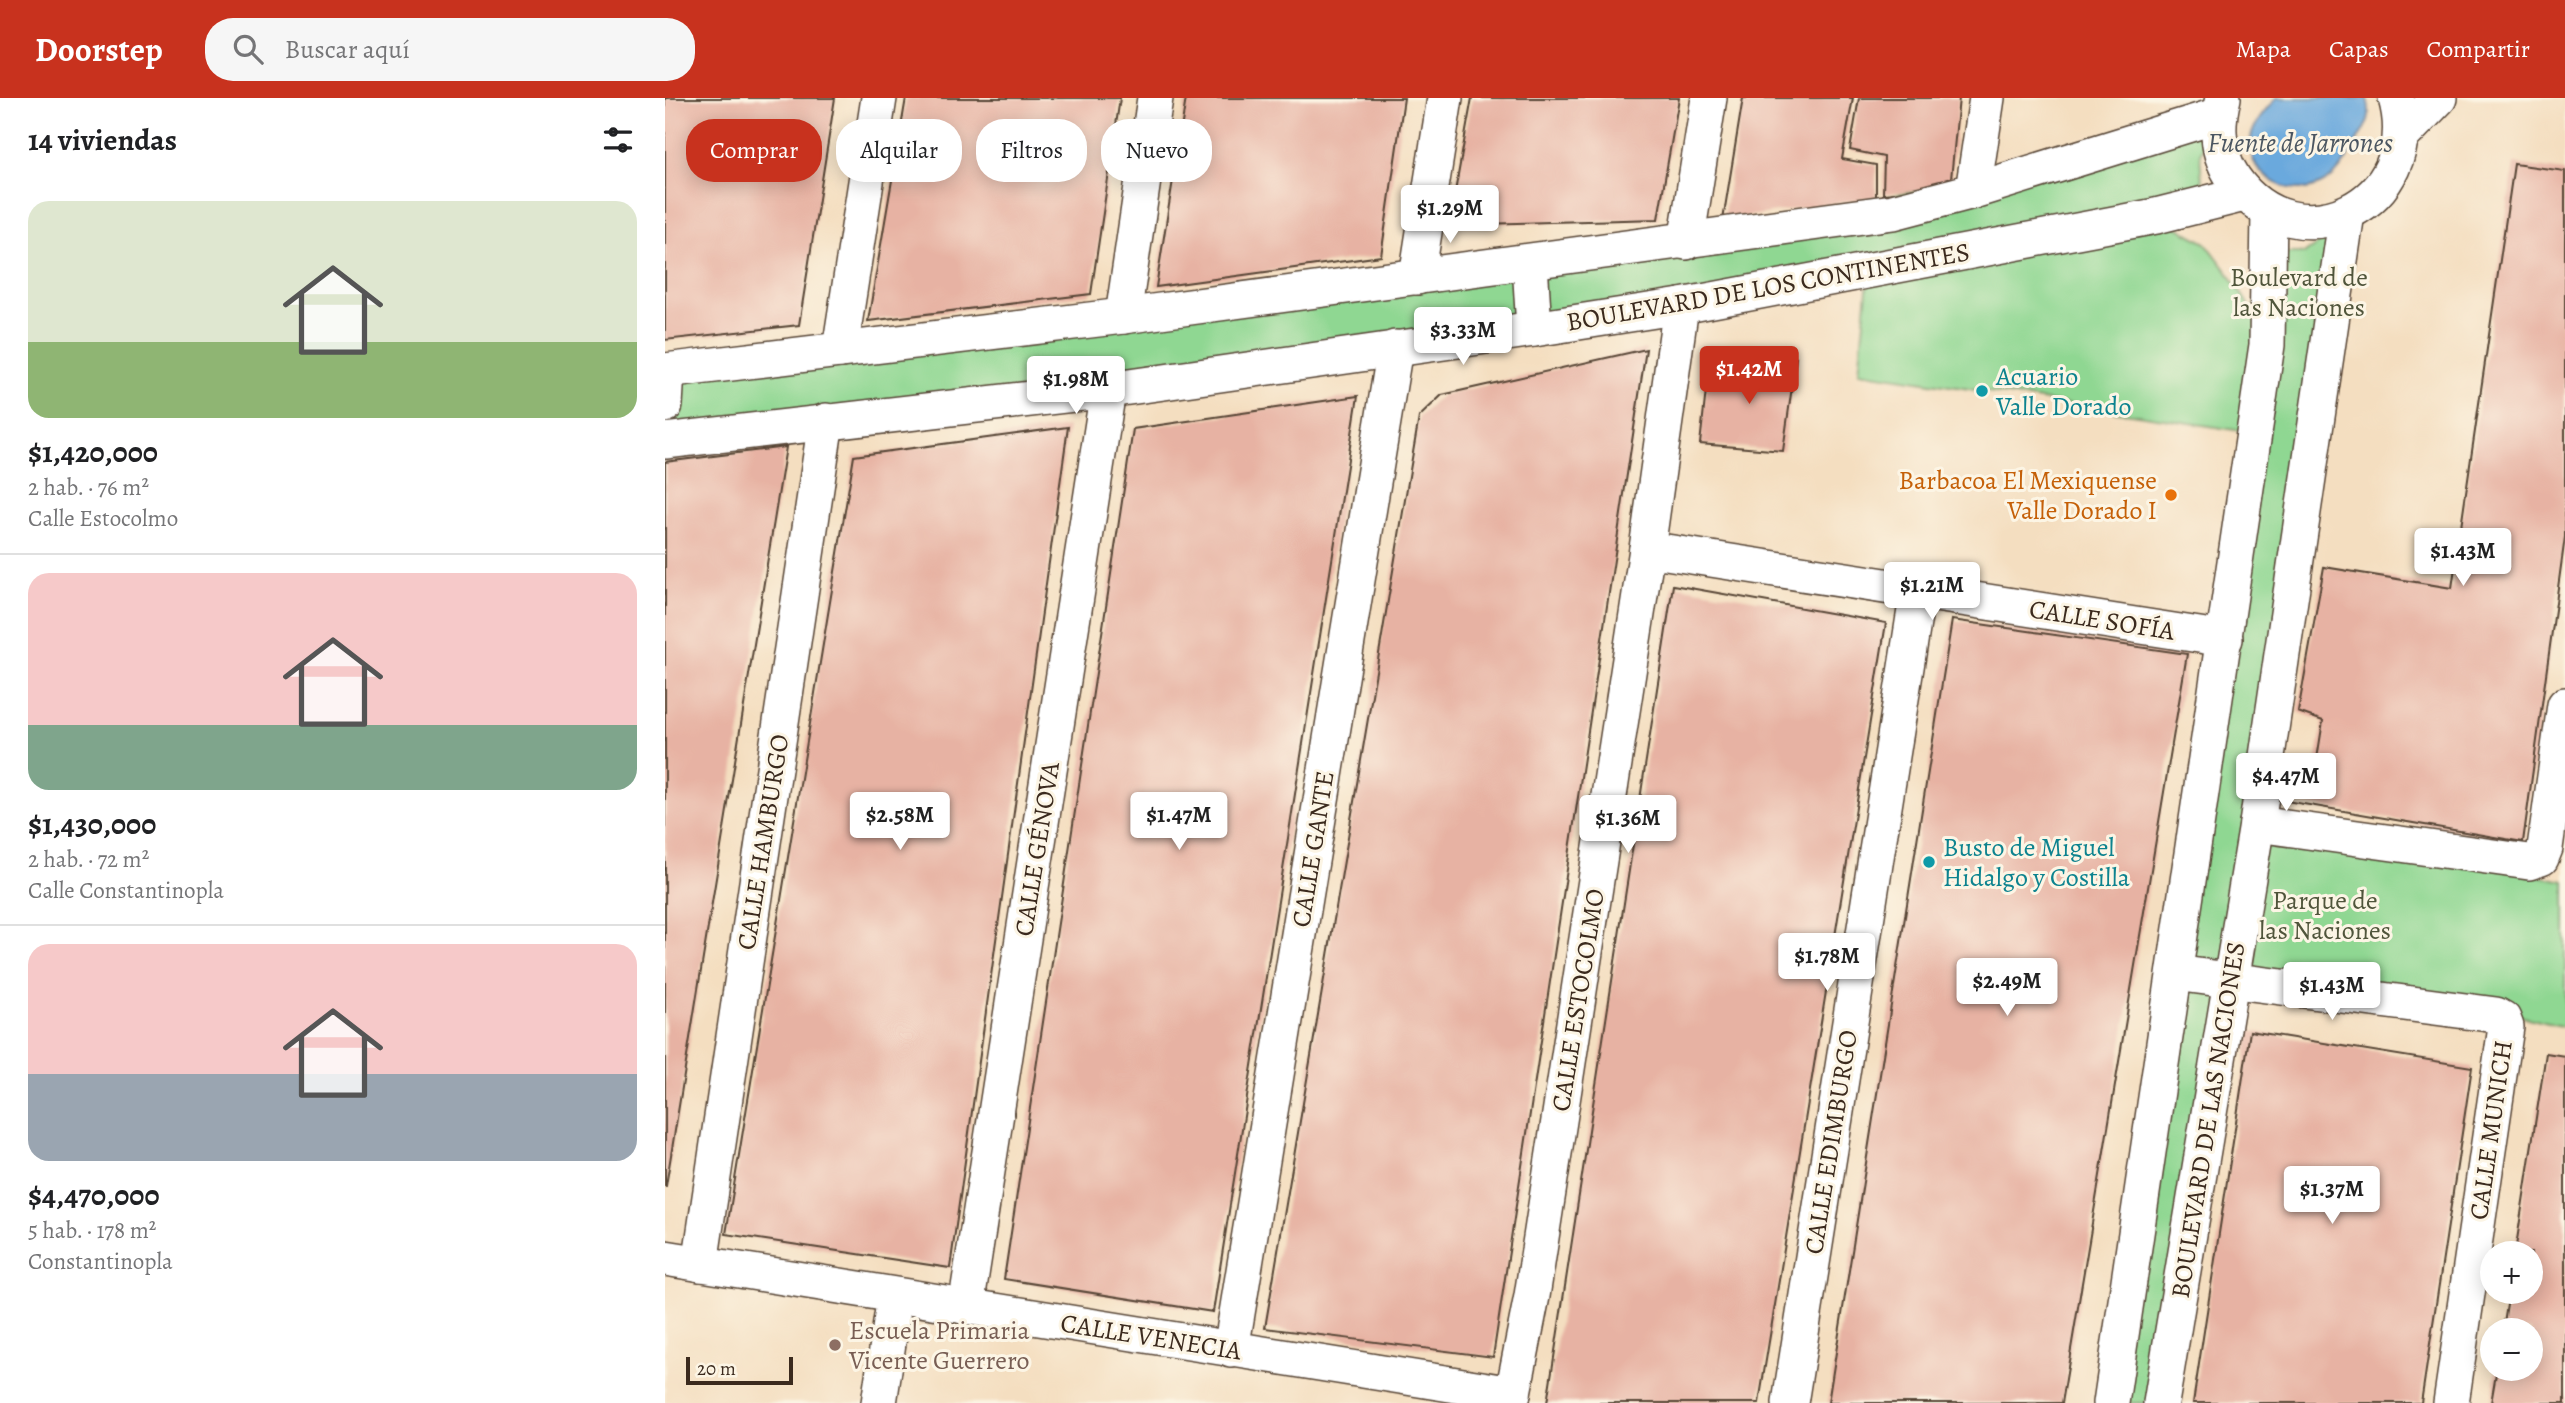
<!DOCTYPE html>
<html lang="es">
<head>
<meta charset="utf-8">
<style>
  body { margin:0; font-family:Alegreya,serif; background:#f6f6f6; color:#202124; height:100vh; display:flex; flex-direction:column; font-size:26px; white-space:nowrap }
  * { box-sizing:border-box; margin:0 }
  p { font-size:23px; color:#757577 }
  .icon { flex:none; width:38px; height:38px; fill:none; stroke:currentColor; stroke-width:2; stroke-linecap:round; stroke-linejoin:round }
  .map { position:relative; flex:1; overflow:hidden }
  .panel { display:flex; flex-direction:column; background:#fff; width:665px }
  .panel>* { flex:none }
  .hud { position:absolute; left:21px; top:21px; width:665px; height:63px; display:flex; gap:14px }
  .controls { position:absolute; left:1815px; top:1143px; display:grid; gap:14px }
  .controls a { display:grid; place-items:center; width:63px; height:63px; border-radius:50%; background:#fff; box-shadow:0 4px 18px #0003; font-size:35px }
  .scale { position:absolute; left:21px; bottom:18px; width:107px; box-sizing:border-box; padding-left:7px; border:4px solid #3b2a1e; border-top:0; font-size:19px; line-height:24px; white-space:nowrap; color:#3b2a1e; -webkit-text-stroke:5px #fcf5e5; paint-order:stroke }
  .price { position:absolute; translate:-50% -60px; padding:0 16px; border-radius:7px; background:#fff; color:#222; font-size:23px; line-height:46px; filter:drop-shadow(0 2px 4px #0008) }
  .price::after { content:''; position:absolute; left:50%; top:42px; width:21px; height:16px; margin-left:-10px; background:inherit; clip-path:polygon(0 0,100% 0,50% 100%) }
  .price.active { background:#c8321e; color:#fff }
  ul { padding:0; list-style:none }
  li { display:grid; align-content:center; gap:14px; height:371px; padding:0 28px }
  li+li { border-top:2px solid #e0e0e0 }
  li span { display:grid; place-items:center; height:217px; border-radius:21px; color:#555 }
  li>.icon { margin-inline-start:auto }
  span .icon { width:126px; height:126px; fill:#fffc; stroke-width:1 }
  li b { font-size:30px }
  h2 { display:flex; justify-content:space-between; align-items:center; height:84px; padding:0 28px; font-size:30px }
  .chip { padding:0 24px; border-radius:28px; background:#fff; box-shadow:0 4px 18px #0003; font-size:24px; line-height:63px }
  .chip.active { background:#c8321e; color:#fff }
  header { display:flex; align-items:center; gap:42px; box-sizing:border-box; height:98px; padding:0 35px; background:#c8321e; color:#fff }
  header strong { font-size:33px }
  nav { display:flex; gap:38px; margin-inline-start:auto; font-size:24px }
  .search { width:490px; height:63px; background:#f6f6f6; display:flex; align-items:center; gap:18px; box-sizing:border-box; padding:0 24px; border-radius:28px; color:#757577; font-size:26px }
  main { display:flex; flex:1; min-height:0 }
  .map>svg:first-child { display:block }
</style>
</head>
<body>
<header>
<strong>Doorstep</strong>
<div class="search"><svg class="icon" aria-label="search" viewBox="0 0 24 24"><circle cx="10" cy="10" r="6"/><path d="M15 15l6 6"/></svg>Buscar aquí</div>
<nav><a>Mapa</a><a>Capas</a><a>Compartir</a></nav>
</header>
<main>
<section class="panel">
<h2>14 viviendas<svg class="icon" aria-label="filters" viewBox="0 0 24 24"><path d="M4 7h16M4 17h16"/><circle cx="9" cy="7" r="2"/><circle cx="15" cy="17" r="2"/></svg></h2>
<ul>
<li><span style="background:linear-gradient(#dfe7d0 65%,#8fb573 0)"><svg class="icon" aria-label="home" viewBox="0 0 24 24"><path d="M3 11l9-7 9 7M6 9v11h12V9"/></svg></span><div><b>$1,420,000</b><p>2 hab. · 76 m²</p><p>Calle Estocolmo</p></div></li>
<li><span style="background:linear-gradient(#f6c9c9 70%,#7fa58c 0)"><svg class="icon" aria-label="home" viewBox="0 0 24 24"><path d="M3 11l9-7 9 7M6 9v11h12V9"/></svg></span><div><b>$1,430,000</b><p>2 hab. · 72 m²</p><p>Calle Constantinopla</p></div></li>
<li><span style="background:linear-gradient(#f6c9c9 60%,#9aa5b1 0)"><svg class="icon" aria-label="home" viewBox="0 0 24 24"><path d="M3 11l9-7 9 7M6 9v11h12V9"/></svg></span><div><b>$4,470,000</b><p>5 hab. · 178 m²</p><p>Constantinopla</p></div></li>
</ul>
</section>
<div class="map">
<svg width="1900" height="1305" viewBox="0 0 1900 1305">
  <rect width="100%" height="100%" fill="#fcf5e5"/>
  <filter id="ink" filterUnits="userSpaceOnUse"><feTurbulence type="fractalNoise" baseFrequency=".0143" numOctaves="2"/><feDisplacementMap in="SourceGraphic" scale="14" xChannelSelector="R" yChannelSelector="G"/><feConvolveMatrix kernelMatrix="1 2 1 2 8 2 1 2 1" color-interpolation-filters="sRGB"/></filter>
  <filter id="wash" filterUnits="userSpaceOnUse"><feTurbulence type="fractalNoise" baseFrequency=".00686" numOctaves="4" result="noise"/><feDisplacementMap in="SourceGraphic" scale="28" xChannelSelector="R" yChannelSelector="G"/><feGaussianBlur stdDeviation="1.57" result="paint"/><feColorMatrix in="noise" values="0 0 0 0 0 0 0 0 0 0 0 0 0 0 0 0 0 1.4 0 .05"/><feComposite in="paint" operator="in"/></filter>
  <g filter="url(#wash)">
    <rect width="100%" height="100%" fill="#f4dec0"/>
    <path fill="#8fd792" stroke="#658058" stroke-width="2" d="M1546 28 1535 56 1537 85 1554 98 1492 118 1541 145 1563 174 1588 214 1605 155H1640L1674 131 1592 726 1900 783V929L1850 917 1566 883 1496 1305H1446L1590 335 1194 274 1204 172 0 342V271L1021 144Z"/>
    <path fill="#6aa9dd" stroke="#526a7e" stroke-width="2" d="M1611 0H1702C1708 21 1701 27 1691 45 1682 60 1674 78 1657 86 1624 103 1576 75 1587 36 1591 22 1603 11 1611 0Z"/>
    <g id="blocks">
      <g fill="#e7b2a3">
        <path d="M0 0H170L134 227 0 242Z"/>
        <path d="M241 0H455L426 196 203 223Z"/>
        <path d="M521 0H739L716 158 491 189Z"/>
        <path d="M807 0H1014L993 121 784 127Z"/>
        <path d="M1078 0H1188L1177 61 1211 67V99L1058 122Z"/>
        <path d="M1194 0H1294L1285 91 1218 96 1219 59 1185 52Z"/>
        <path d="M1849 66 1900 73V439L1858 744 1621 703 1625 677 1649 680 1658 623 1633 614 1659 469 1787 490Z"/>
        <path d="M981 251 828 1259 600 1230 754 319 777 297Z"/>
        <path d="M1131 260 1118 353 1035 346 1043 274Z"/>
        <path d="M693 298 548 1214 339 1181 468 331Z"/>
        <path d="M403 329 285 1170 61 1136 189 358Z"/>
        <path d="M121 349 1 1088H0V364Z"/>
        <path d="M1008 487 1221 525 1094 1305H882Z"/>
        <path d="M1287 522 1522 556 1397 1305H1163Z"/>
        <path d="M1585 933 1807 969 1756 1305H1528Z"/>
        <path d="M1881 955 1900 958V1305H1826L1832 1270H1866V1232H1838L1844 1194H1866V1155H1850Z"/>
      </g>
    </g>
  </g>
  <g filter="url(#ink)">
    <use href="#blocks" fill-opacity="0" stroke="#574536" stroke-width="2"/>
    <g fill="none" stroke-linecap="round" stroke-linejoin="round">
      <g stroke="#574536" stroke-width="38">
        <g id="minor">
          <path d="M1558 0C1551 28 1552 57 1569 81 1631 169 1761 106 1731 0"/>
          <path d="M1737 38 1774 0"/>
          <path d="M1308 93 1322 0"/>
          <path d="M1021 144 1044 0"/>
          <path d="M865 165 869 231"/>
          <path d="M752 179 780 0"/>
          <path d="M458 218 490 0"/>
          <path d="M175 252 214 0"/>
          <path d="M0 273 458 218 1228 114 1308 93 1554 17"/>
          <path d="M0 307 2 273"/>
          <path d="M0 343 443 292 869 231 1016 208 1491 118 1579 96"/>
          <path d="M982 451 1560 541"/>
          <path d="M1592 726 1864 764 1876 760 1880 750 1900 607"/>
          <path d="M1510 875 1831 917 1838 921 1841 929 1786 1305"/>
          <path d="M0 1160 848 1296"/>
          <path d="M35 1166 161 323"/>
          <path d="M301 1209 443 292"/>
          <path d="M566 1252 730 250"/>
          <path d="M214 1305 230 1198"/>
          <path d="M846 1305 867 1198 982 451 1016 208"/>
          <path d="M1125 1305 1253 493"/>
          <path d="M1446 1305 1602 247 1604 114"/>
          <path d="M1496 1305 1592 726 1682 115"/>
        </g>
      </g>
      <use href="#minor" stroke="#fff" stroke-width="35"/>
    </g>
  </g>
  <g fill="#0f9aa8" stroke="#fcf5e5" stroke-width="2.5">
    <circle cx="1317" cy="293" r="7"/>
    <circle cx="1264" cy="764" r="7"/>
  </g>
  <circle fill="#e8710a" stroke="#fcf5e5" stroke-width="2.5" cx="1506" cy="397" r="7"/>
  <circle fill="#8d6e63" stroke="#fcf5e5" stroke-width="2.5" cx="170" cy="1247" r="7"/>
  <g text-anchor="middle" dominant-baseline="central" stroke-width="6" stroke-linejoin="round" paint-order="stroke">
    <g font-size="26" fill="#50553b" stroke="#fcf5e5">
      <text x="1634" y="179">Boulevard de<tspan x="1634" dy="30">las Naciones</tspan></text>
      <text x="1660" y="802">Parque de<tspan x="1660" dy="30">las Naciones</tspan></text>
    </g>
    <g font-size="26" fill="#3b2a1e" stroke="#fcf5e5">
      <text transform="translate(1103 189) rotate(-10)">BOULEVARD DE LOS CONTINENTES</text>
      <text transform="translate(1437 522) rotate(9)">CALLE SOFÍA</text>
      <text transform="translate(98 744) rotate(-81)">CALLE HAMBURGO</text>
      <text transform="translate(372 751) rotate(-81)">CALLE GÉNOVA</text>
      <text transform="translate(648 751) rotate(-81)">CALLE GANTE</text>
      <text transform="translate(913 902) rotate(-81)">CALLE ESTOCOLMO</text>
      <text transform="translate(1543 1022) rotate(-81)">BOULEVARD DE LAS NACIONES</text>
      <text transform="translate(1826 1032) rotate(-82)">CALLE MUNICH</text>
      <text transform="translate(1166 1044) rotate(-81)">CALLE EDIMBURGO</text>
      <text transform="translate(486 1239) rotate(9)">CALLE VENECIA</text>
    </g>
    <g font-size="26" fill="#0d838f" stroke="#fcf5e5" text-anchor="start">
      <text x="1331" y="278">Acuario<tspan x="1331" dy="30">Valle Dorado</tspan></text>
      <text x="1278" y="749">Busto de Miguel<tspan x="1278" dy="30">Hidalgo y Costilla</tspan></text>
    </g>
    <g font-size="26" fill="#c56008" stroke="#fcf5e5" text-anchor="end">
      <text x="1492" y="382">Barbacoa El Mexiquense<tspan x="1492" dy="30">Valle Dorado I</tspan></text>
    </g>
    <g font-size="26" fill="#785e54" stroke="#fcf5e5" text-anchor="start">
      <text x="184" y="1232">Escuela Primaria<tspan x="184" dy="30">Vicente Guerrero</tspan></text>
    </g>
    <g font-size="28" font-style="italic" fill="#4b5661" stroke="#fcf5e5">
      <text x="1635" y="45">Fuente de Jarrones</text>
    </g>
  </g>
</svg>
<div class="controls">
<a>+</a>
<a>−</a>
</div>
<div class="scale">20 m</div>
<b class="price" style="left:785px;top:147px">$1.29M</b>
<b class="price" style="left:798px;top:269px">$3.33M</b>
<b class="price active" style="left:1084px;top:308px">$1.42M</b>
<b class="price" style="left:411px;top:318px">$1.98M</b>
<b class="price" style="left:1798px;top:490px">$1.43M</b>
<b class="price" style="left:1267px;top:524px">$1.21M</b>
<b class="price" style="left:1621px;top:715px">$4.47M</b>
<b class="price" style="left:235px;top:754px">$2.58M</b>
<b class="price" style="left:514px;top:754px">$1.47M</b>
<b class="price" style="left:963px;top:757px">$1.36M</b>
<b class="price" style="left:1162px;top:895px">$1.78M</b>
<b class="price" style="left:1342px;top:920px">$2.49M</b>
<b class="price" style="left:1667px;top:924px">$1.43M</b>
<b class="price" style="left:1667px;top:1128px">$1.37M</b>
<div class="hud">
<a class="chip active">Comprar</a>
<a class="chip">Alquilar</a>
<a class="chip">Filtros</a>
<a class="chip">Nuevo</a>
</div>
</div>
</main>
</body>
</html>
